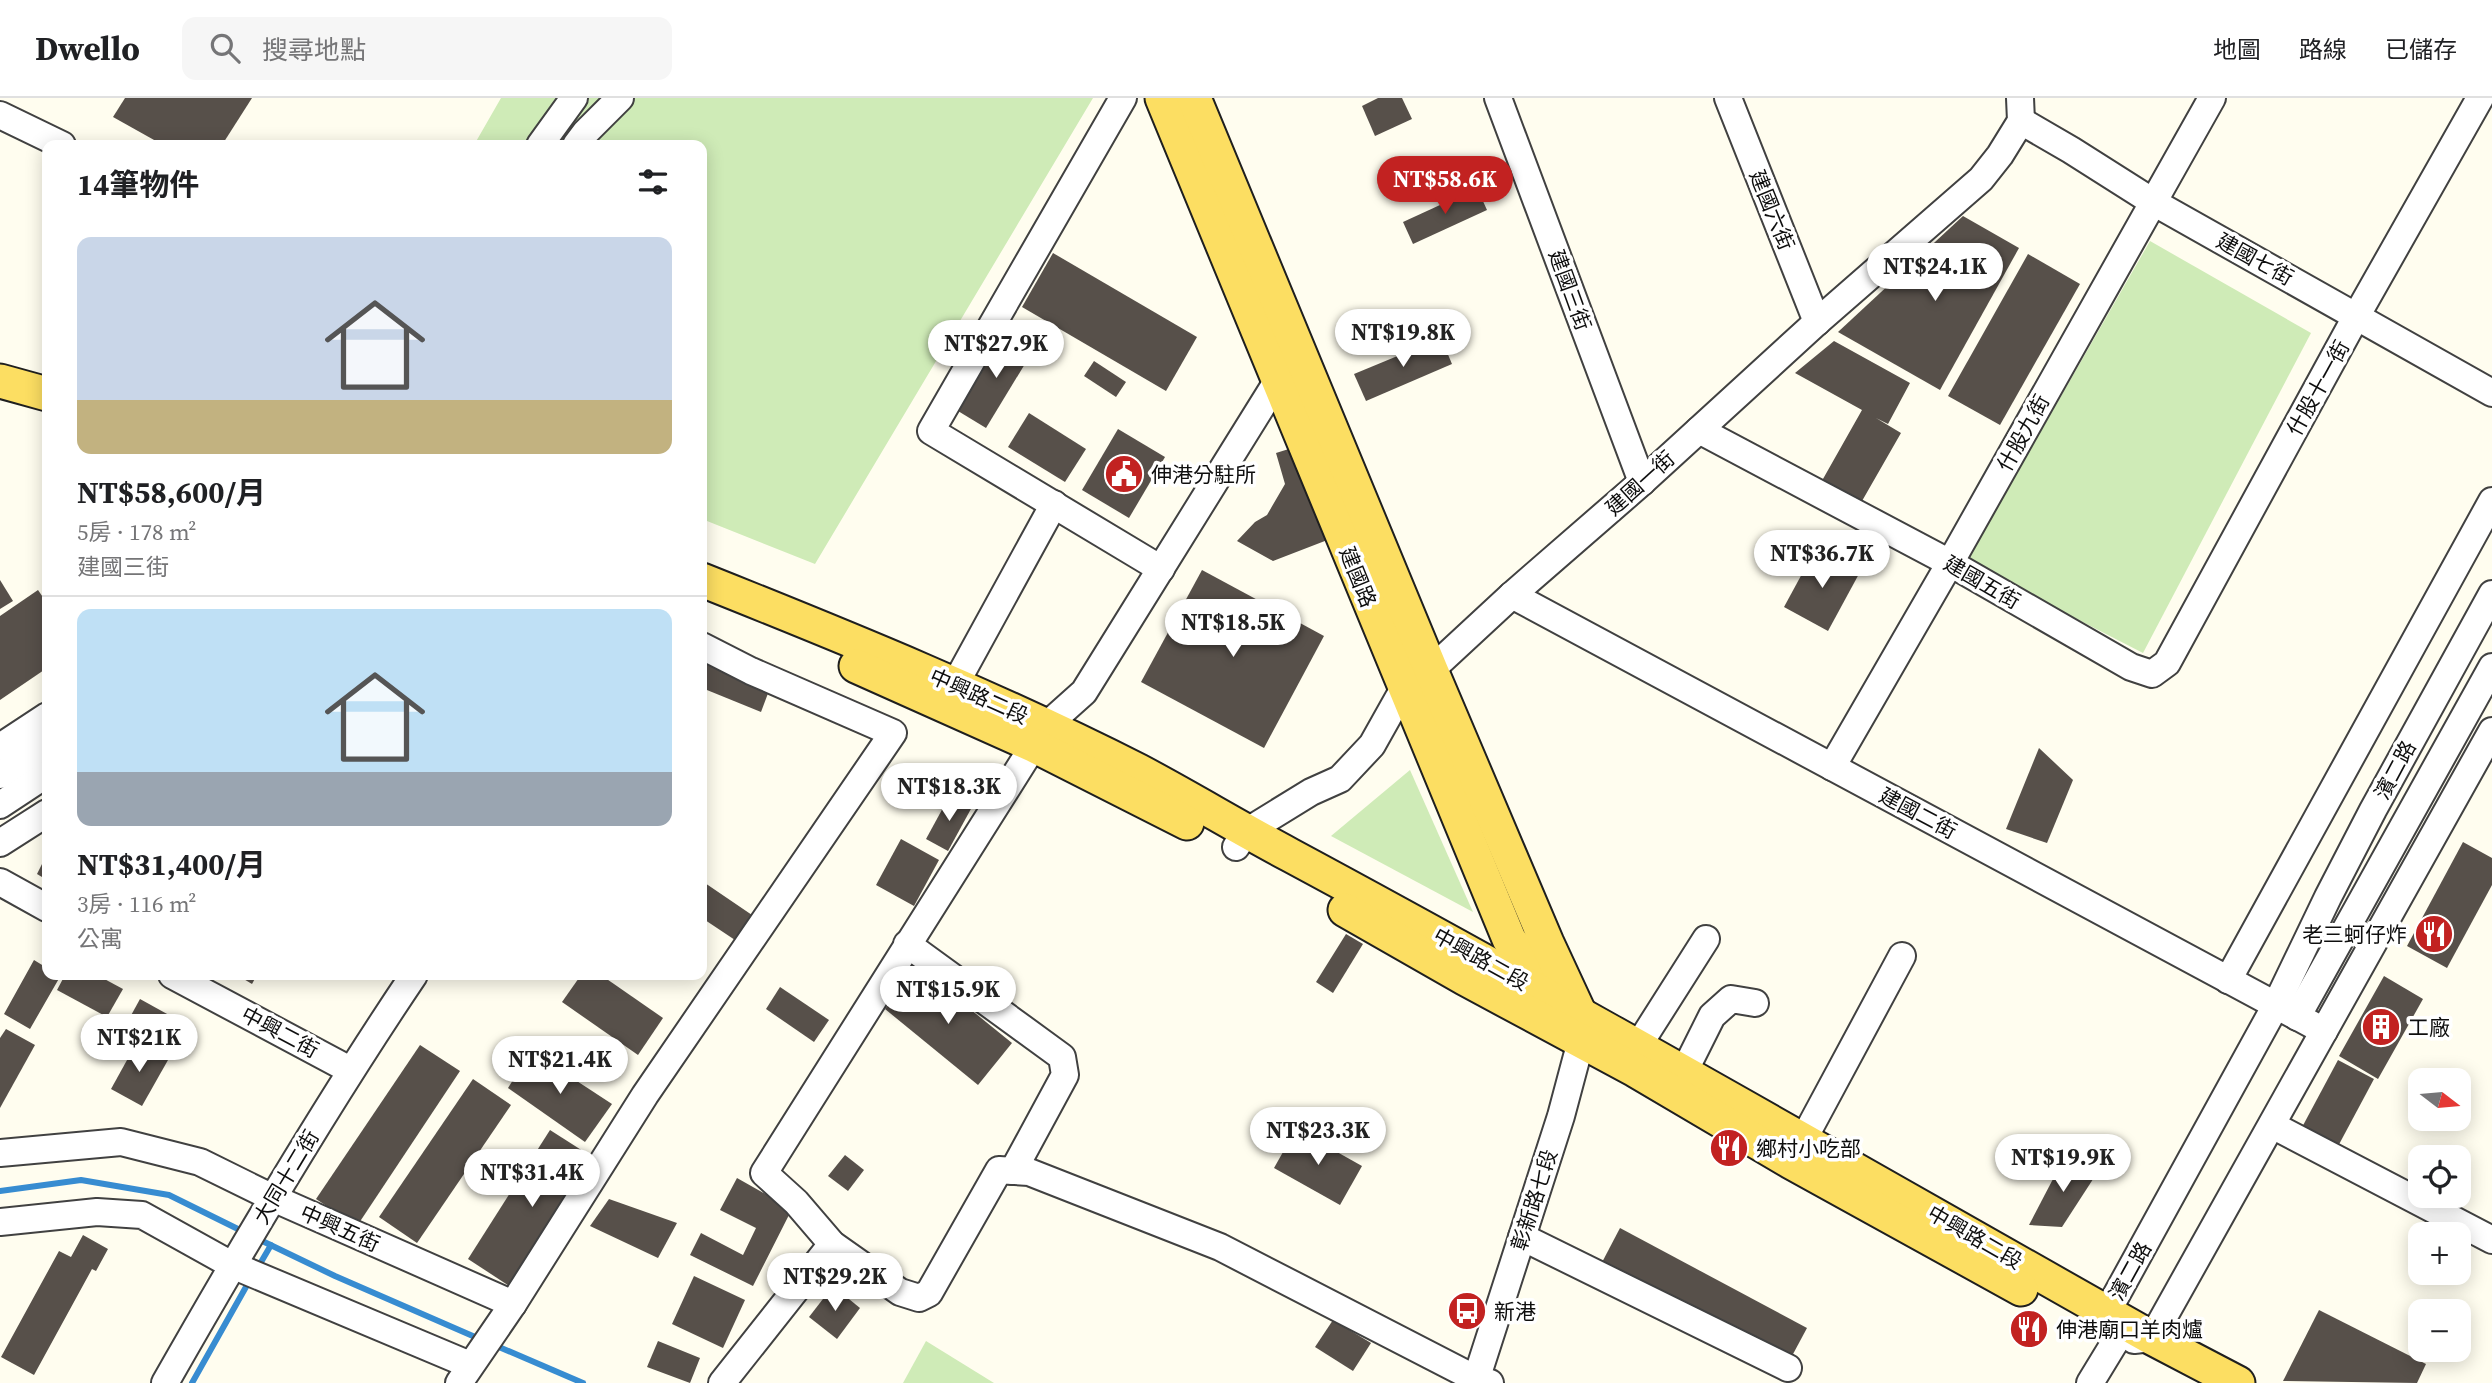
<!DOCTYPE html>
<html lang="zh-TW">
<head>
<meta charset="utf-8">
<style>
  body { margin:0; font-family:"Source Serif 4","Noto Sans TC",serif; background:#f6f6f6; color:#202124; height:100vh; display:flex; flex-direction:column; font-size:26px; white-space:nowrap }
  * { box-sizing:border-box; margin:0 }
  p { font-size:23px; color:#757577 }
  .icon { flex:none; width:38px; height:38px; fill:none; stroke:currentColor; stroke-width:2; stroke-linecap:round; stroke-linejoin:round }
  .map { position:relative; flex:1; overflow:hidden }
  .sheet { position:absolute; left:42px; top:42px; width:665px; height:840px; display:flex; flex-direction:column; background:#fff; border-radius:14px; box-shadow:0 4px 18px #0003 }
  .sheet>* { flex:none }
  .needle { width:46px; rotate:106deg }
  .controls { position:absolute; left:2408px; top:970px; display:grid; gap:14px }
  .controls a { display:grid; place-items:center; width:63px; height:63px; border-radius:14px; background:#fff; box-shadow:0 4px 18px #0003; font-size:35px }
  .price { position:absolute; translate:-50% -60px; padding:0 16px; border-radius:24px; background:#fff; color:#222; font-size:23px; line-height:46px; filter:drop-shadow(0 2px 4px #0008) }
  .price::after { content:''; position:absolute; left:50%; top:42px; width:21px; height:16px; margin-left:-10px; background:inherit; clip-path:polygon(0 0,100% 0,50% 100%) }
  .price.active { background:#c22221; color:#fff }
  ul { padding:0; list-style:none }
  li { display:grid; align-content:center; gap:14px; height:371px; padding:0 35px }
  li+li { border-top:2px solid #e0e0e0 }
  li span { display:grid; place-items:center; height:217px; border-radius:14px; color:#555 }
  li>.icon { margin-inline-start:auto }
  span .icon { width:126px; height:126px; fill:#fffc; stroke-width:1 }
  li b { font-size:30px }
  h2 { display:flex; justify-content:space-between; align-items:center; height:84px; padding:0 35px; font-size:30px }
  header { display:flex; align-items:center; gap:42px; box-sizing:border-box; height:98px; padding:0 35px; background:#fff; border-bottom:2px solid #e0e0e0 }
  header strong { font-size:33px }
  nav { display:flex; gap:38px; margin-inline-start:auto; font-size:24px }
  .search { width:490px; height:63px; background:#f6f6f6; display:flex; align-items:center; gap:18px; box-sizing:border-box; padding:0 24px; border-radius:14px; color:#757577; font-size:26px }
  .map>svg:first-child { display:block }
</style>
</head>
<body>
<header>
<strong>Dwello</strong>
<div class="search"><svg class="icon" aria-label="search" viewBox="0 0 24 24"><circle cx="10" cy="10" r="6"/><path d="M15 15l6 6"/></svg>搜尋地點</div>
<nav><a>地圖</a><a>路線</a><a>已儲存</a></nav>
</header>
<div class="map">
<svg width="2492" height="1285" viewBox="0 0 2492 1285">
  <rect width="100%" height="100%" fill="#fffdef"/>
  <g fill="#cfebb7">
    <path d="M501 0H1093L815 466 702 421V47H474Z"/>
    <path d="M2150 143 2311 235 2143 555 1966 464Z"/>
    <path d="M1410 672 1473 814 1331 738Z"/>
    <path d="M926 1243 994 1285H903Z"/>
  </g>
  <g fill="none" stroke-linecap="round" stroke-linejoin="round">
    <g stroke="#378cd1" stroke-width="6">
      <path d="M0 1093 81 1082 169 1097 246 1135"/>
      <path d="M256 1140 335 1178 482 1242"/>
      <path d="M257 1171 271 1147"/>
      <path d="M492 1246 583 1285"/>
      <path d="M192 1285 251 1180"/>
    </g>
  </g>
  <g fill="#57504a">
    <path d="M125 0H252L222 47H163L113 19Z"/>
    <path d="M1378 0H1402L1412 21 1375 38 1362 8Z"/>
    <path d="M1477 90 1487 112 1413 146 1403 124Z"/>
    <path d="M1963 118 2019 150 1940 292 1838 234Z"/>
    <path d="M1053 155 1197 239 1166 293 1022 209Z"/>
    <path d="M2028 156 2080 186 2000 327 1948 298Z"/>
    <path d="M1006 234 1034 251 986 330 958 313Z"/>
    <path d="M1441 240 1452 266 1366 303 1354 276Z"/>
    <path d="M1834 243 1910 285 1888 326 1876 320 1901 335 1858 410 1819 388 1862 312 1795 275Z"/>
    <path d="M1094 263 1126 284 1116 299 1084 278Z"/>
    <path d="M1029 315 1086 351 1065 384 1008 349Z"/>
    <path d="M1118 331 1165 359 1129 420 1082 392Z"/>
    <path d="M1292 350 1330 441 1273 463 1237 443 1255 424 1267 417 1285 386 1276 355Z"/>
    <path d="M1816 450 1860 474 1828 533 1784 509Z"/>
    <path d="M1202 472 1324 538 1264 650 1141 584Z"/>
    <path d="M0 482 13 503 0 511Z"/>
    <path d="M38 492 47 505V570L0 602V518Z"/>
    <path d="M702 563 770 590 761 614 702 590Z"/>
    <path d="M2039 650 2073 682 2047 745 2006 731Z"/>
    <path d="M950 697 972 709 948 753 926 741Z"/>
    <path d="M901 741 939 762 914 808 876 787Z"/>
    <path d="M2463 744 2492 760V787L2447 870 2407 848Z"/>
    <path d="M47 756V782L37 776Z"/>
    <path d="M702 783 752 817 735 842 702 820Z"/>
    <path d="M1346 836 1363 846 1333 895 1316 884Z"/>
    <path d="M34 862 47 870V877H61L30 931 4 916Z"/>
    <path d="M918 869 1012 945 978 987 885 911Z"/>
    <path d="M65 877H97L123 891 107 919 57 892Z"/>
    <path d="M237 877H257L252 886Z"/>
    <path d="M581 877H601L663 920 638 957 562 904Z"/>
    <path d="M2384 878 2423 901 2378 981 2339 958Z"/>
    <path d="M780 889 829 922 814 944 766 911Z"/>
    <path d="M140 901 187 927 170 958 123 932Z"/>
    <path d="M6 931 35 947 0 1010V940Z"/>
    <path d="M137 944 168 962 142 1008 111 991Z"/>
    <path d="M420 947 460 973 357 1128 316 1101Z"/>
    <path d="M531 953 612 1006 585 1044 508 990Z"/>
    <path d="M2338 962 2374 981 2336 1052 2300 1033Z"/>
    <path d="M473 981 511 1007 417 1145 379 1119Z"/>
    <path d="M1296 1031 1362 1068 1340 1107 1274 1070Z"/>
    <path d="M550 1032 597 1062 514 1191 468 1161Z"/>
    <path d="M845 1057 864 1072 848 1093 828 1078Z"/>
    <path d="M2065 1058 2097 1075 2062 1129 2029 1127Z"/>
    <path d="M737 1080 792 1111 753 1188 690 1157 701 1135 743 1157 756 1130 720 1112Z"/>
    <path d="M609 1101 677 1125 658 1160 590 1128Z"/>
    <path d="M1620 1130 1807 1230 1785 1271 1598 1172Z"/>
    <path d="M83 1137 108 1151 96 1173 92 1171 34 1277 1 1259 59 1153 71 1159Z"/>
    <path d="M694 1178 745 1202 723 1250 672 1226Z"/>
    <path d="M833 1188 860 1210 837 1241 809 1219Z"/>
    <path d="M2319 1212 2426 1266 2417 1285 2283 1283Z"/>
    <path d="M1333 1222 1371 1245 1353 1273 1315 1249Z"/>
    <path d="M658 1243 700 1260 690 1285 647 1269Z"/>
  </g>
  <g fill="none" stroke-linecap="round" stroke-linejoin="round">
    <g stroke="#414141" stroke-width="30">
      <g id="minor">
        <path d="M1123 0 931 333 1161 471"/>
        <path d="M1498 0 1642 384"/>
        <path d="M1728 0 1817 224"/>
        <path d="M0 17 62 47"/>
        <path d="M2021 23 2071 52 2153 104 2492 295"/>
        <path d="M540 47 574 0"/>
        <path d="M576 47 585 35 620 0"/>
        <path d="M1278 282 1084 594 1046 628 764 1075 796 1104 832 1146 900 1194 919 1200 929 1195 999 1072 1029 1074 1220 1149 1476 1281 1490 1285"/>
        <path d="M1699 332 1950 465 2131 569 2152 576 2167 565 2357 217 2480 0"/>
        <path d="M1512 497 2324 933"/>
        <path d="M946 603 1054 406"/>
        <path d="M0 649 47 618"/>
        <path d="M1832 669 1950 465 2212 0"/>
        <path d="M0 677 47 646"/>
        <path d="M0 707 47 676"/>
        <path d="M0 745 47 715"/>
        <path d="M1236 749 1246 734 1311 694 1340 681 1372 647 1404 590 1431 572 1512 497 1642 384 1817 224 1981 81 2000 57 2021 23 2020 0"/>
        <path d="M0 784 47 810"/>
        <path d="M907 846 1062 959 1065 977 1013 1073"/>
        <path d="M172 877 350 972"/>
        <path d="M2228 882 2492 403"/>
        <path d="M2297 919 2492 569"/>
        <path d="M1638 948 1706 841"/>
        <path d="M1684 974 1712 918 1731 901 1755 905"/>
        <path d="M2272 1027 2492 1142"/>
        <path d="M0 1055 121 1044 200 1064 273 1100 513 1206"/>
        <path d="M1795 1057 1902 858"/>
        <path d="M0 1124 97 1114 142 1117 232 1167 470 1267"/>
        <path d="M1522 1139 1788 1270"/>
        <path d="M2134 1242 2152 1240 2492 633"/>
        <path d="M2115 1244 2107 1214 2276 907 2328 799 2373 712 2492 496"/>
        <path d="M165 1285C244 1146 325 1009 414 877"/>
        <path d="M459 1285 513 1206 645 997 893 635 751 573 702 548"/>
        <path d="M722 1285 832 1146"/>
        <path d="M1475 1285 1561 1018 1581 943V925"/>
        <path d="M2090 1285 2115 1244"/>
      </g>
    </g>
    <g stroke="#1f1f1f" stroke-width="37">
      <g id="major">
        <path d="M1162 0 1509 841 1544 890"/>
        <path d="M1194 0 1431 572 1547 845 1579 914"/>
        <path d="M0 283 47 296"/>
        <path d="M702 482C850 541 997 601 1139 673 1190 700 1239 730 1290 757 1580 913 1865 1078 2152 1240L2238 1285"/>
        <path d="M856 568 1035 648 1187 725"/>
        <path d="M1345 812 1464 880 1635 972 1791 1064 2021 1191"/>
      </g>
    </g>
    <use href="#minor" stroke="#fff" stroke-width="26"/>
    <use href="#major" stroke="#fcde62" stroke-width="33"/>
  </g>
  <defs>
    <g id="civic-disc" transform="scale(2.0125)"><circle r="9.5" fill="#c22221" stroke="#fff"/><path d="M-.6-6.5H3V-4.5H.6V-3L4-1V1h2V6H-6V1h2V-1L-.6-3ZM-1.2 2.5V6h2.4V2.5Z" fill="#fff"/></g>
    <g id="restaurant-disc" transform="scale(2.0125)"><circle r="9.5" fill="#c22221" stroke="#fff"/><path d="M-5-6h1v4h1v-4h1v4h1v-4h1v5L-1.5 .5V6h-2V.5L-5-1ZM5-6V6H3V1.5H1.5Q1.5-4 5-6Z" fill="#fff"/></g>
    <g id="building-disc" transform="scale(2.0125)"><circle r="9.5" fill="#c22221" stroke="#fff"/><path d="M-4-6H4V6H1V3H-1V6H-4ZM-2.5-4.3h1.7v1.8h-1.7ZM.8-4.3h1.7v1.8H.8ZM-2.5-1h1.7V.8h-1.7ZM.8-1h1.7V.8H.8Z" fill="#fff"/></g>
    <g id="bus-disc" transform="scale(2.0125)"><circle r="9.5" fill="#c22221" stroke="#fff"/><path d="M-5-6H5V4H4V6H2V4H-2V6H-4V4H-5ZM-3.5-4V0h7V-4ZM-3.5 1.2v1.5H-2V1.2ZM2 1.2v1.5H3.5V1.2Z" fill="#fff"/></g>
  </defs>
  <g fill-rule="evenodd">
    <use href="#civic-disc" x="1124" y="376"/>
    <use href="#restaurant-disc" x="2434" y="836"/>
    <use href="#building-disc" x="2381" y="929"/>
    <use href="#restaurant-disc" x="1729" y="1050"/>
    <use href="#bus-disc" x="1467" y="1213"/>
    <use href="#restaurant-disc" x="2029" y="1231"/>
  </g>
  <g text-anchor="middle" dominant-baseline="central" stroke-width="7" stroke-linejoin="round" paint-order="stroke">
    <g font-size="21" fill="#0e0e0e" stroke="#fff">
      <text transform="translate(1772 112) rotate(68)">建國六街</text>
      <text transform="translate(2255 161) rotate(29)">建國七街</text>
      <text transform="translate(1570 192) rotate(70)">建國三街</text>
      <text transform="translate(2318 290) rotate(-61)">什股十一街</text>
      <text transform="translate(2023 335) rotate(-61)">什股九街</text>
      <text transform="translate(1640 385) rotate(-42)">建國一街</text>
      <text transform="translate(1358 479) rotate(68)">建國路</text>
      <text transform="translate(1982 484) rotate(30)">建國五街</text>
      <text transform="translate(979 598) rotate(24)">中興路二段</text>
      <text transform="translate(2395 672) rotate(-62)">濱二路</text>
      <text transform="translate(1918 715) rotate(28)">建國二街</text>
      <text transform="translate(1481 861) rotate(29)">中興路二段</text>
      <text transform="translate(280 934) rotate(28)">中興二街</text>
      <text transform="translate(286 1079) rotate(-59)">大同十二街</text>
      <text transform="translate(1534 1102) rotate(-72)">彰新路七段</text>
      <text transform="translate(340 1130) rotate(24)">中興五街</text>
      <text transform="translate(1975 1139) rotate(30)">中興路二段</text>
      <text transform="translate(2130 1173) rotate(-61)">濱二路</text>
    </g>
    <g font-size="21" fill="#0e0e0e" stroke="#fff" text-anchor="start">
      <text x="1151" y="376">伸港分駐所</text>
      <text x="2407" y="836" text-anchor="end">老三蚵仔炸</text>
      <text x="2408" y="929">工廠</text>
      <text x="1756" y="1050">鄉村小吃部</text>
      <text x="1494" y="1213">新港</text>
      <text x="2056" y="1231">伸港廟口羊肉爐</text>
    </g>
  </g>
</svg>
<div class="controls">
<a><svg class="needle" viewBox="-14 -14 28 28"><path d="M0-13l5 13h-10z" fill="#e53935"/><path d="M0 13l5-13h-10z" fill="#757577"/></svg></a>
<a><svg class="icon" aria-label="locate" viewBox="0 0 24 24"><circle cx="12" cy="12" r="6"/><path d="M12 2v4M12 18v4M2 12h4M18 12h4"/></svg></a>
<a>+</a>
<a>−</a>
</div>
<b class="price active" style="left:1445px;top:118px">NT$58.6K</b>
<b class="price" style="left:1935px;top:205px">NT$24.1K</b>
<b class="price" style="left:1403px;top:271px">NT$19.8K</b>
<b class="price" style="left:996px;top:282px">NT$27.9K</b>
<b class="price" style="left:1822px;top:492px">NT$36.7K</b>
<b class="price" style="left:1233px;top:561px">NT$18.5K</b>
<b class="price" style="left:949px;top:725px">NT$18.3K</b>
<b class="price" style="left:948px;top:928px">NT$15.9K</b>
<b class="price" style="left:139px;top:976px">NT$21K</b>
<b class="price" style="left:560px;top:998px">NT$21.4K</b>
<b class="price" style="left:1318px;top:1069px">NT$23.3K</b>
<b class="price" style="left:2063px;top:1096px">NT$19.9K</b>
<b class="price" style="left:532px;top:1111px">NT$31.4K</b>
<b class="price" style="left:835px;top:1215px">NT$29.2K</b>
<section class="sheet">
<h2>14筆物件<svg class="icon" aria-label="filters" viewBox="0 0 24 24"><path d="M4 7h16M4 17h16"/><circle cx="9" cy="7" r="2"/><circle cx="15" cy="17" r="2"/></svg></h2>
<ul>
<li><span style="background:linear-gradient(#c9d6e8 75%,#c2b280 0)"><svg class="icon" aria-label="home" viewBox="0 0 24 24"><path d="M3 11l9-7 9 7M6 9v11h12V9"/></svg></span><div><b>NT$58,600/月</b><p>5房 · 178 m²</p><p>建國三街</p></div></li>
<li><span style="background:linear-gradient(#bfe0f5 75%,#9aa5b1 0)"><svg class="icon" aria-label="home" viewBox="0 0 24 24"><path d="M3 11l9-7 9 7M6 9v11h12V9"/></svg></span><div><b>NT$31,400/月</b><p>3房 · 116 m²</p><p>公寓</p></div></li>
</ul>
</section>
</div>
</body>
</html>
